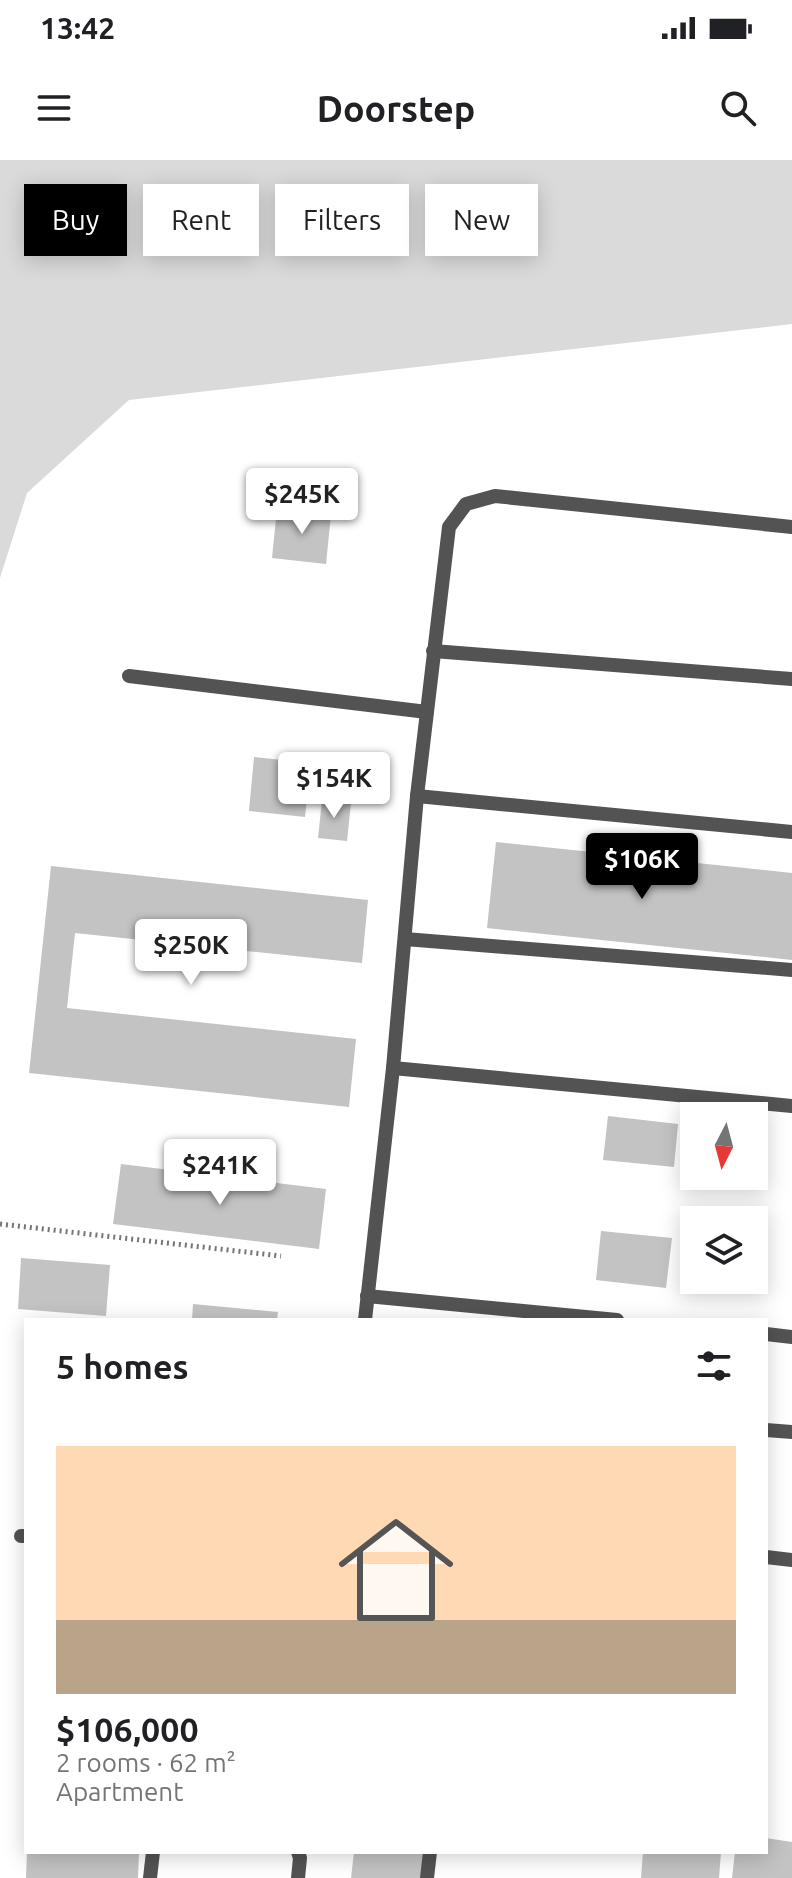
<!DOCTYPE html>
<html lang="en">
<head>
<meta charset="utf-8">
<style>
  body { margin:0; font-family:Ubuntu,sans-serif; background:#f6f6f6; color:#202124; height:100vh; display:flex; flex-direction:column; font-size:30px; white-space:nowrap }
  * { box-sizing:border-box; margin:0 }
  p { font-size:26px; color:#757577 }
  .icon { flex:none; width:44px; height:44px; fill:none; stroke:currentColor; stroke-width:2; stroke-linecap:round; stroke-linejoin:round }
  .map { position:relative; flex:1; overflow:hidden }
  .details { position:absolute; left:24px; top:1158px; width:744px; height:536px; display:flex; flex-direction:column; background:#fff; border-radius:0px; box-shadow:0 4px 20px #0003 }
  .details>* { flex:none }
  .banner { position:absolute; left:24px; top:24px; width:744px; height:72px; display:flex; gap:16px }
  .needle { width:52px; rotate:186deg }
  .fabs { position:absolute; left:680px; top:942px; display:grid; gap:16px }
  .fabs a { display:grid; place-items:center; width:88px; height:88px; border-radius:0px; background:#fff; box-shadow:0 4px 20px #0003; font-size:40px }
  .price { position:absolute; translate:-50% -68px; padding:0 18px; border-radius:8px; background:#fff; color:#222; font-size:26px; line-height:52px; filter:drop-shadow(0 2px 4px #0008) }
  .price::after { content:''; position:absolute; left:50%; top:48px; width:24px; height:18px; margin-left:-12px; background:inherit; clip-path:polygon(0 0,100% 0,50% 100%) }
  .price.selected { background:#000; color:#fff }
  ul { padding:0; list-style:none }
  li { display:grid; align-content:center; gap:16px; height:424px; padding:0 32px }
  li+li { border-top:2px solid #e0e0e0 }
  li span { display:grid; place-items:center; height:248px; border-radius:0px; color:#555 }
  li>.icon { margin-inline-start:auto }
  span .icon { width:144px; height:144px; fill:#fffc; stroke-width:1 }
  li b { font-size:34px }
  h2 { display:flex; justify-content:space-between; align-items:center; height:96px; padding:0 32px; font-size:34px }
  .pill { padding:0 28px; border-radius:0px; background:#fff; box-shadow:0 4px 20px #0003; font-size:28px; line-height:72px }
  .pill.selected { background:#000; color:#fff }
  .status { display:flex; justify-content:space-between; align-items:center; height:56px; padding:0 40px; background:#fff; direction:ltr }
  .status svg { height:22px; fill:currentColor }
  header { display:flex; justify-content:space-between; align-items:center; height:104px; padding:0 32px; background:#fff; font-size:36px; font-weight:700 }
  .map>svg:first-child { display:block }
</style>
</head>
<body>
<div class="status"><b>13:42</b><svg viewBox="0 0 49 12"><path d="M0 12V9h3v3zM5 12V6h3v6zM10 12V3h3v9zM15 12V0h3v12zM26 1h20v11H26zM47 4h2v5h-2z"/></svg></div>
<header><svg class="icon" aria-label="menu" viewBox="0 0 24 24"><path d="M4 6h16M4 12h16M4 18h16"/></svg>Doorstep<svg class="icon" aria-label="search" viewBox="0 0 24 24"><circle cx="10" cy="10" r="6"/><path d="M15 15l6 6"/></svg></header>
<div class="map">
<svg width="792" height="1718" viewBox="0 0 792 1718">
  <rect width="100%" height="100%" fill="#fff"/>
  <path fill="#dadada" d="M0 0H792V164L129 240 27 333 0 418Z"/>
  <g fill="#c3c3c3">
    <path d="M277 349 331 355 326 404 272 398Z"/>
    <path d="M254 597 311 603 305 657 249 651Z"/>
    <path d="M322 640 351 643 347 681 318 678Z"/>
    <path d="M496 682 792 713V800L487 768Z"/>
    <path d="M51 706 368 740 362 803 75 773 67 848 356 879 349 947 29 913Z"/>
    <path d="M608 956 678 964 674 1007 603 1000Z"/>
    <path d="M121 1004 326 1029 319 1089 113 1064Z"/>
    <path d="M601 1071 672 1078 666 1128 596 1120Z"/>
    <path d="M21 1098 110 1105 106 1156 18 1149Z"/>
    <path d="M193 1144 278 1152 277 1160H192Z"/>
    <path d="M766 1678 792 1682V1718H732L735 1692H766Z"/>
    <path d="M27 1692H139L138 1718H26Z"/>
    <path d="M354 1692H426L423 1718H351Z"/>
    <path d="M643 1692H721L719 1718H641Z"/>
  </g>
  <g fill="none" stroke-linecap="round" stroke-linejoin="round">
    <path stroke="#757575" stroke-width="5" stroke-dasharray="2 4" stroke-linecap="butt" d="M0 1064 281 1096"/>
    <g stroke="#535353" stroke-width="14">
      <path d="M433 491 792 519"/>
      <path d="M129 516 427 552"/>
      <path d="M417 636 792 672"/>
      <path d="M405 779 792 810"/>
      <path d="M393 908 792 946"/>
      <path d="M367 1136 617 1160"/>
      <path d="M365 1160 393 908 417 636 449 367 466 344 495 336 792 367"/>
      <path d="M766 1174 792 1177"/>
      <path d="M766 1270 792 1272"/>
      <path d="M21 1376H26"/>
      <path d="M766 1397 792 1400"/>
      <path d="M150 1718 153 1692"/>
      <path d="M298 1718 300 1698 298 1692"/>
      <path d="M427 1718 430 1692"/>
    </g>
  </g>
</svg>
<div class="fabs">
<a><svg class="needle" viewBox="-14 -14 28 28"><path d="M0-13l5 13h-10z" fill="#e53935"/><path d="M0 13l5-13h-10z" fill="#757577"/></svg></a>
<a><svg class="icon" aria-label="layers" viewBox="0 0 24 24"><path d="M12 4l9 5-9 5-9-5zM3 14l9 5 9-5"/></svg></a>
</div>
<b class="price" style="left:302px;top:376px">$245K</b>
<b class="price" style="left:334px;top:660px">$154K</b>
<b class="price selected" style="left:642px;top:741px">$106K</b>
<b class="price" style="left:191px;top:827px">$250K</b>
<b class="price" style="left:220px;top:1047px">$241K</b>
<div class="banner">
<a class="pill selected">Buy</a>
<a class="pill">Rent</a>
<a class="pill">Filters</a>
<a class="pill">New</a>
</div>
<section class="details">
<h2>5 homes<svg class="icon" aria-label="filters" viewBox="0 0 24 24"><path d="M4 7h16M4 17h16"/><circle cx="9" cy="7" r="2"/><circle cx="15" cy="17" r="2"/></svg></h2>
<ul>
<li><span style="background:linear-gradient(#ffd9b3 70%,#b9a48a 0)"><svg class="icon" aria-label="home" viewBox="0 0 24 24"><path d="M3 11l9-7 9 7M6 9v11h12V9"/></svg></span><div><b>$106,000</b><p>2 rooms · 62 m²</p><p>Apartment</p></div></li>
</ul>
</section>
</div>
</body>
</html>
